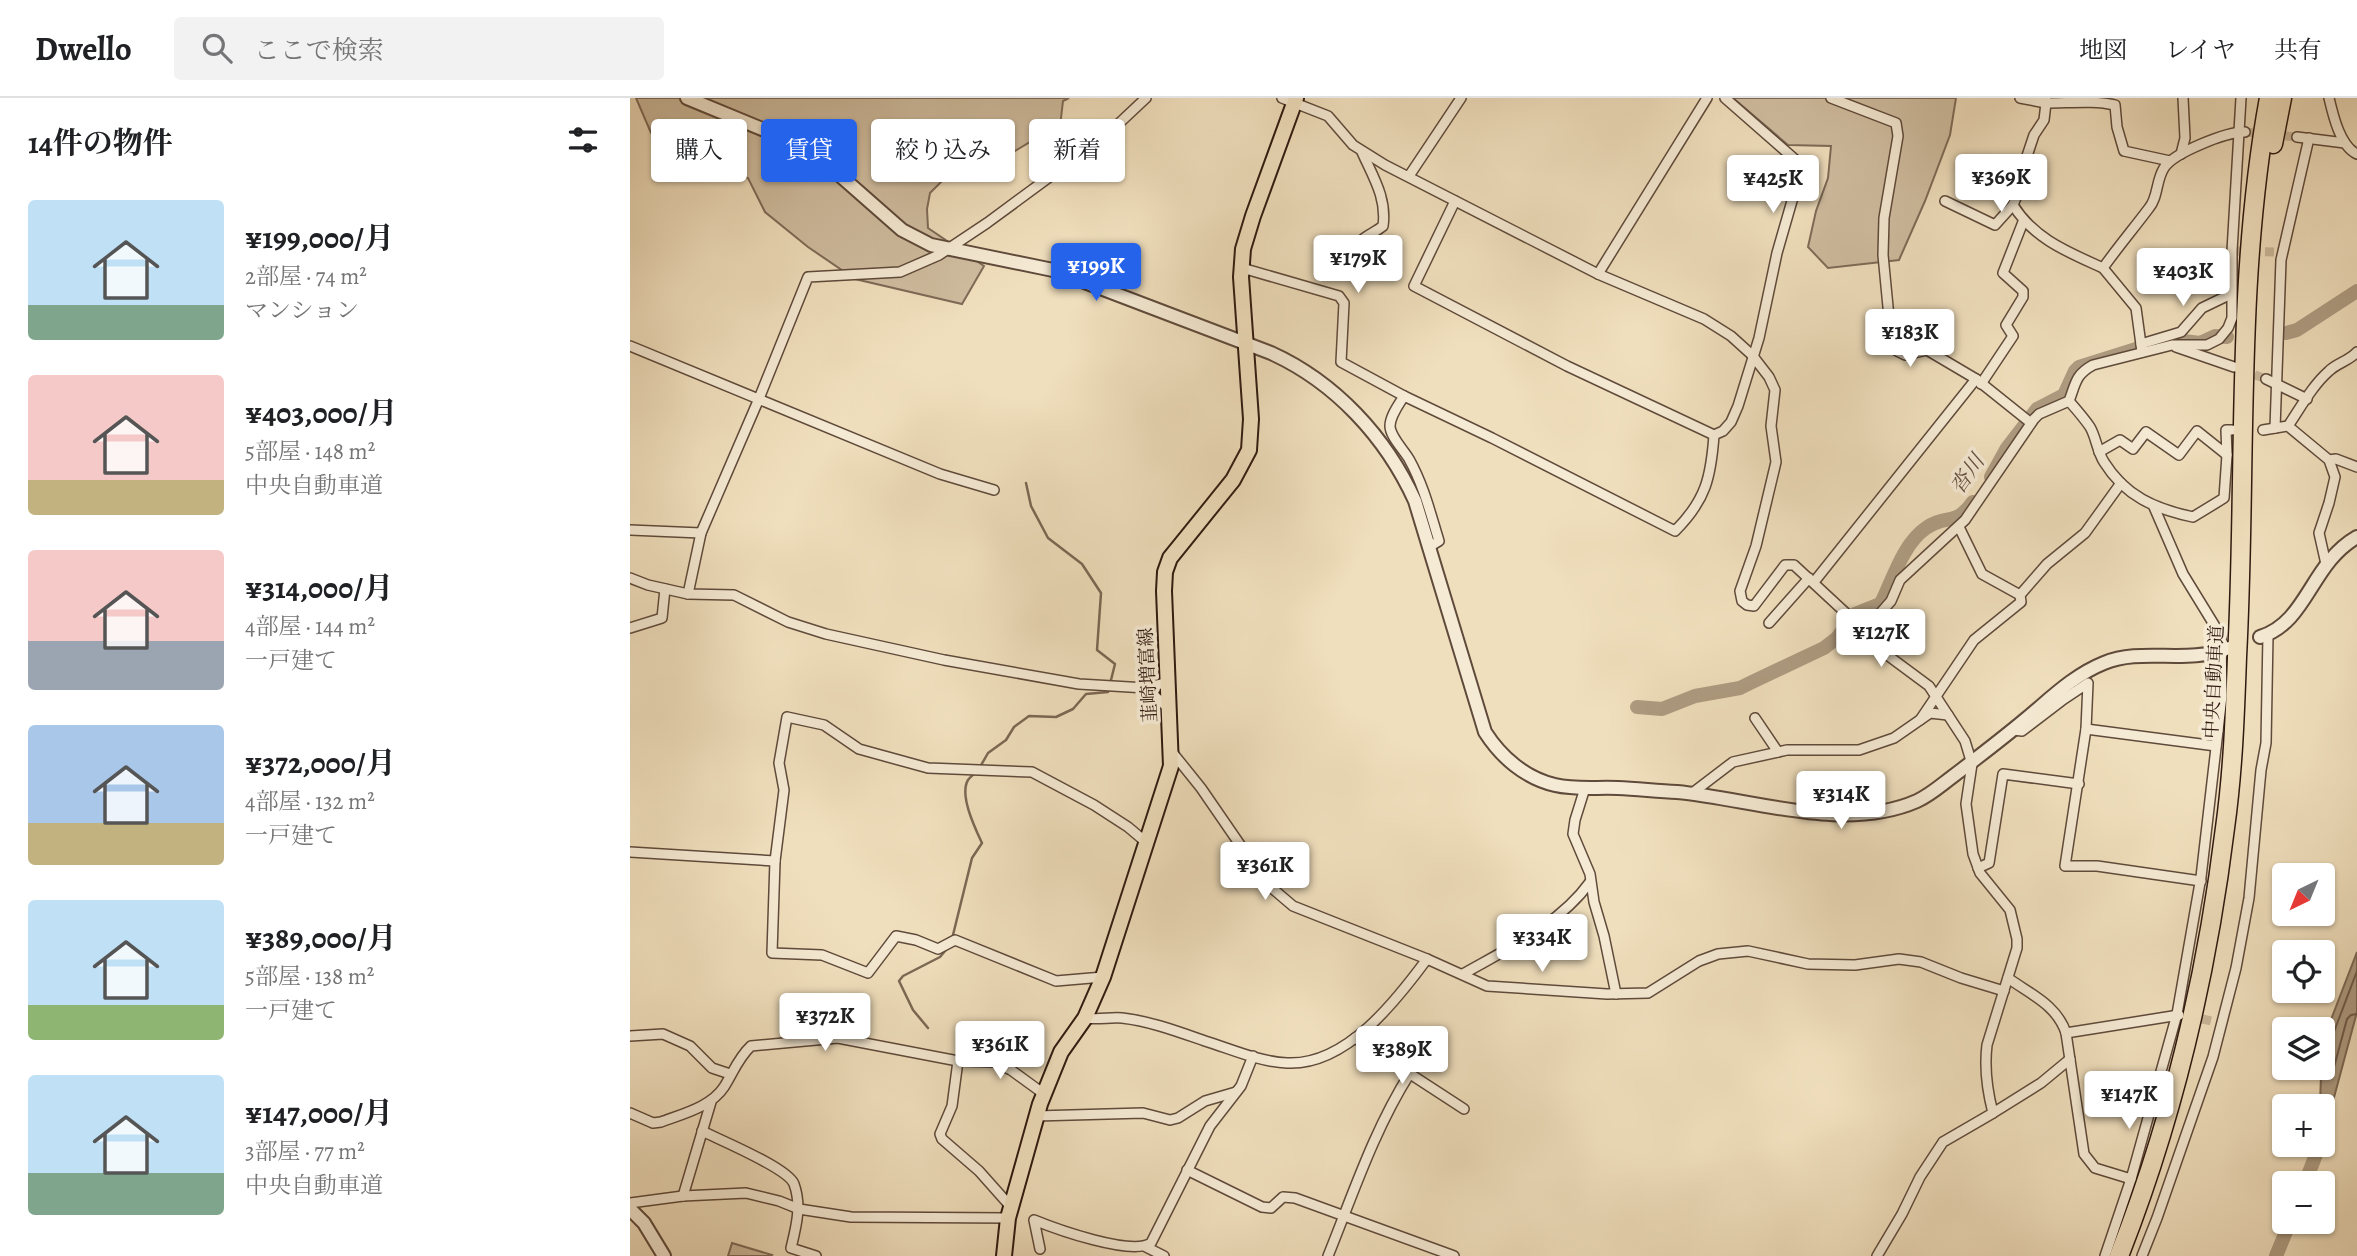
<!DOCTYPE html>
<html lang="ja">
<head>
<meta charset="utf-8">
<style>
  body { margin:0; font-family:Alegreya,"Noto Serif JP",serif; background:#f2f2f2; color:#202124; height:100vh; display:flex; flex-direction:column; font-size:26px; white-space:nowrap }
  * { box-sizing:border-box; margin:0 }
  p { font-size:23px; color:#757577 }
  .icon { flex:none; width:38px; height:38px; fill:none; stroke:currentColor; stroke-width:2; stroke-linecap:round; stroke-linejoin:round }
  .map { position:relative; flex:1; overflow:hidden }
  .sheet { display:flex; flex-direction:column; background:#fff; width:630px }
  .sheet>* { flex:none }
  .hud { position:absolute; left:21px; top:21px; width:665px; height:63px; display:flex; gap:14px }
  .needle { width:46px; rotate:223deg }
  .controls { position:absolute; left:1642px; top:765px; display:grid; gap:14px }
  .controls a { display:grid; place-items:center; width:63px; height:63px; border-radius:7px; background:#fff; box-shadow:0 2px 5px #0004; font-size:35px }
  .price { position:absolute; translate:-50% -60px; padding:0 16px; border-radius:7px; background:#fff; color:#222; font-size:23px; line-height:46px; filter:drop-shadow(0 2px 4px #0008) }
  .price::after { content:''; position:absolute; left:50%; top:42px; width:21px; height:16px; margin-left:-10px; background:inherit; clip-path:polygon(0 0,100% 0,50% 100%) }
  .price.current { background:#2563eb; color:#fff }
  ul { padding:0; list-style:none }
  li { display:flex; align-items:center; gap:21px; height:175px; padding:0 28px }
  li span { display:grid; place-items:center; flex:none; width:196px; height:140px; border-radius:7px; color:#555 }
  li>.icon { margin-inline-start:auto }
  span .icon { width:84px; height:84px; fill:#fffc; stroke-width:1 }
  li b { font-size:30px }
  h2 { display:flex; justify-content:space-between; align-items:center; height:84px; padding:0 28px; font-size:30px }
  .chip { padding:0 24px; border-radius:7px; background:#fff; box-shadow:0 2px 5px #0004; font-size:24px; line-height:63px }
  .chip.current { background:#2563eb; color:#fff }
  header { display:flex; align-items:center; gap:42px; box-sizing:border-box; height:98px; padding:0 35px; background:#fff; border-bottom:2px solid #e0e0e0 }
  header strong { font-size:33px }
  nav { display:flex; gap:38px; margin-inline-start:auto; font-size:24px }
  .search { width:490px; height:63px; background:#f2f2f2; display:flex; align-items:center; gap:18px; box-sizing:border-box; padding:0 24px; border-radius:7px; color:#757577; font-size:26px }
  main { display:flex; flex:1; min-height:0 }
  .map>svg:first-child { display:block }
</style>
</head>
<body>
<header>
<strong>Dwello</strong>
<div class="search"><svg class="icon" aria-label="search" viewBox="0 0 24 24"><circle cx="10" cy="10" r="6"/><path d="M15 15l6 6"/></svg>ここで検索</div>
<nav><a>地図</a><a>レイヤ</a><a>共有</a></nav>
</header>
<main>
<section class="sheet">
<h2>14件の物件<svg class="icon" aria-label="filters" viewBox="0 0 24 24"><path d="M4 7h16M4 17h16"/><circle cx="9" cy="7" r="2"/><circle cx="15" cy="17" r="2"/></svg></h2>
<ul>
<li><span style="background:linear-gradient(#bfe0f5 75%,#7fa58c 0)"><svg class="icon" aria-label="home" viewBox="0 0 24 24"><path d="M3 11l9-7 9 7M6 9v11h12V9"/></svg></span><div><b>¥199,000/月</b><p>2部屋 · 74 m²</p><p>マンション</p></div></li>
<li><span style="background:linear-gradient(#f6c9c9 75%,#c2b280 0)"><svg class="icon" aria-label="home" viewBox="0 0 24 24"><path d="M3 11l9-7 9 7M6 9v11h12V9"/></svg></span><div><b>¥403,000/月</b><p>5部屋 · 148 m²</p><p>中央自動車道</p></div></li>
<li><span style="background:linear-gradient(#f6c9c9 65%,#9aa5b1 0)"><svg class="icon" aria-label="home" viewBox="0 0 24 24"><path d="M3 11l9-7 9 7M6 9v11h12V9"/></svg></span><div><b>¥314,000/月</b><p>4部屋 · 144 m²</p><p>一戸建て</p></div></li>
<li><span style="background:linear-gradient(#a9c7e8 70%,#c2b280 0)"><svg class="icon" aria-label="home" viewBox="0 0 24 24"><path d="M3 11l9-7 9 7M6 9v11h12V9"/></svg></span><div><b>¥372,000/月</b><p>4部屋 · 132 m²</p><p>一戸建て</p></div></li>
<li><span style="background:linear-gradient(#bfe0f5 75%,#8fb573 0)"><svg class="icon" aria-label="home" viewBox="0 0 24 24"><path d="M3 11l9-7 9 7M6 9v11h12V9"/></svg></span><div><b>¥389,000/月</b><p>5部屋 · 138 m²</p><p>一戸建て</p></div></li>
<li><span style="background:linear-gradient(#bfe0f5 70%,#7fa58c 0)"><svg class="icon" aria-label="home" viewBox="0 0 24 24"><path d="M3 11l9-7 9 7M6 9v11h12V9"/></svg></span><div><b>¥147,000/月</b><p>3部屋 · 77 m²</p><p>中央自動車道</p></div></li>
</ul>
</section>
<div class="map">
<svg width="1727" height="1158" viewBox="0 0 1727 1158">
  <rect width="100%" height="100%" fill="#f0dfbd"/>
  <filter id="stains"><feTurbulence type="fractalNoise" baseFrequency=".00286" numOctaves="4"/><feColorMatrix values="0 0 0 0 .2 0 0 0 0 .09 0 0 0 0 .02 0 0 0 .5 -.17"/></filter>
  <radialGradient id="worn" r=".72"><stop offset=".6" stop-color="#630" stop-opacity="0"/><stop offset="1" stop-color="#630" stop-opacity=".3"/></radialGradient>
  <g fill="#cfbda0" stroke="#7f6b58" stroke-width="2">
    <path d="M6 0H439L433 3 429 37 405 41 360 68 339 72 313 82 300 95 297 111 298 130 354 168 332 206 225 181 178 149 135 114 118 80 61 67 21 35Z"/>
    <path d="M1103 0H1326L1320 37 1295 103 1269 162 1198 170 1178 149 1186 113 1198 80 1201 48 1158 47Z"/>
    <path d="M102 1145 142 1157 141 1158H98Z"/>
  </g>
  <path fill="#ae9c82" stroke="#7b6854" stroke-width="2" d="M1727 854V914L1692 1044V1008H1690L1692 945Z"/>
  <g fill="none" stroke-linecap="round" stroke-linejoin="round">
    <g stroke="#6e5a49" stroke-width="2">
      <path d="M1692 944 1698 943 1702 939 1727 873"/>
      <path d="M1692 963 1699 970 1704 969 1717 921 1721 917 1727 916"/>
    </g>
    <g stroke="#7b6854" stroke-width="2.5">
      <path d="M350 669 358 655 376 642 384 629 399 618 426 619 443 611 456 596 478 594 485 566 467 552 471 495 452 466 418 440 401 408 396 385"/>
      <path d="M322 841 342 760 352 745C345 730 329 697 338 682 340 679 343 677 346 674"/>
      <path d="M298 930 283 912 269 883 273 878 310 859 320 847"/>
    </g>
    <g stroke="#ae9c82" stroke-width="14">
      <path d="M1656 235 1667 232 1727 193"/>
      <path d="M1361 379 1377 350 1407 311 1434 297 1445 273 1449 269 1538 241 1570 245 1585 238 1597 239"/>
      <path d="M1007 609 1032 611 1065 598 1110 590 1120 585 1194 550 1207 540 1225 516 1250 506 1253 501C1264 478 1274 445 1296 430 1317 415 1324 430 1343 404"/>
      <path d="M1675 1085 1690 1046"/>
      <path d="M1646 1158 1660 1124"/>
    </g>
    <g stroke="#c9b79a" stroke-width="9" stroke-dasharray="9 4.5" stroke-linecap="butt">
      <path d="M1615 34 1667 39"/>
      <path d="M1608 153 1645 154"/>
      <path d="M1612 272 1636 281"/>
      <path d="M1559 918 1581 923"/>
    </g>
    <g stroke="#5f4a3b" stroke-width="12">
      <g id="minor">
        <path d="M652 0 698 18 723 47 755 67 968 176 1074 221 1101 238 1122 257 1139 279 1145 292 1141 328 1146 364 1126 448 1110 493 1112 503 1117 507 1124 508 1155 467H1164L1219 518 1241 545 1299 588 1335 643 1342 666 1336 706 1343 756 1350 775 1380 812 1387 841V850L1357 947C1354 971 1357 992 1363 1015L1313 1044 1290 1079 1272 1116 1247 1158"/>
        <path d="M1201 0 1266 25 1268 38 1254 120 1253 157 1261 240 1267 253 1275 257 1297 252 1346 281 1401 325"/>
        <path d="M1390 0 1416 5V2"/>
        <path d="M1699 0C1703 17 1710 48 1727 56"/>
        <path d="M1667 39 1715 45"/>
        <path d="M1551 56 1555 40 1553 0"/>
        <path d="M779 78 831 0"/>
        <path d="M825 103 784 188 937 268 1084 337"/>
        <path d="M1315 103 1365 127 1383 107"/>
        <path d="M724 155C728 139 742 137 753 128 757 100 743 79 732 54"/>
        <path d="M612 170 709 198 714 205 711 264 774 298"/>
        <path d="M1473 170C1438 154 1404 141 1383 107L1393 83 1397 58 1404 37 1414 22 1416 5C1440 5 1463 2 1485 7L1487 29 1494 53 1540 63"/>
        <path d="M968 176 1077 0"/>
        <path d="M1511 246 1551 234 1572 210 1601 196"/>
        <path d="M0 248 310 376 364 392"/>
        <path d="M1546 249 1604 269"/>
        <path d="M1512 254 1506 210 1473 170C1488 149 1504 130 1519 110 1528 100 1526 82 1534 70 1543 55 1598 33 1615 34"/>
        <path d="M1636 281 1677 301"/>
        <path d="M1351 286 1383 238 1376 227 1393 199V193L1373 175 1393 124"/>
        <path d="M1439 303C1446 311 1454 320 1460 329 1466 339 1467 353 1474 364 1495 398 1525 411 1563 419L1594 400 1597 357"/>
        <path d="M1658 328 1699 362 1705 379 1699 405 1689 435 1696 466"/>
        <path d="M1645 330 1651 162 1679 40"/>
        <path d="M1633 332 1658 328C1671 309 1682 288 1699 273 1707 265 1719 263 1727 254"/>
        <path d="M1469 354 1490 342 1503 351 1516 334 1549 357 1567 333 1597 357 1596 332H1602"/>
        <path d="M1699 362 1706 361 1727 369"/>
        <path d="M1329 429 1352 476 1390 497"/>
        <path d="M0 432 71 435"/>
        <path d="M799 449 809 443C800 414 794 388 779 361 773 351 760 338 760 328 760 318 769 306 774 298L862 340 1045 433C1076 402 1081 379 1084 337L1093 333 1101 324 1108 308 1129 240 1147 155 1170 75 1169 65 1095 0"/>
        <path d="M0 480 18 487 58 496 104 497 158 524 196 536 314 562 449 586 516 590 538 584"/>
        <path d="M1184 484 1346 281"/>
        <path d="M58 496 71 435 128 303 178 179 270 174 309 157 357 125 444 61 483 31 516 0"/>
        <path d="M1139 525 1179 480"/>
        <path d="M0 530 32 520 35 491"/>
        <path d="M1233 535 1261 503 1270 482 1335 422 1404 321 1409 316 1439 303C1446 285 1445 277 1463 267L1542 247H1577L1589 241 1598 230 1602 220V153L1611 0"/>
        <path d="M516 590 538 610"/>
        <path d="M1125 620 1148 654"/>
        <path d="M1290 622 1344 542 1391 504 1390 497 1417 466 1455 435 1491 385"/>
        <path d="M1456 631 1586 648"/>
        <path d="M1383 632 1392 633 1434 601 1458 585 1456 631 1435 768H1467L1571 783"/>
        <path d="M542 654 571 690 624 767 643 791 663 808 797 861 857 888 977 896 1018 895 1069 863 1088 856 1118 853 1178 866 1225 867 1269 861 1291 864 1331 880 1374 893"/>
        <path d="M955 690 945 722 943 736 960 776 964 804 974 838 986 896"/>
        <path d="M1061 696 1103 664 1157 652H1229L1264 640 1300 615 1318 617"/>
        <path d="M0 754 145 763 142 855 192 857 238 875 266 838 286 842 308 851 325 842 426 883 473 879"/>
        <path d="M145 763 154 692 149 665 157 619 194 627 229 651 298 670 402 674 464 707 498 729 517 745"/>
        <path d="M1348 770 1359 765 1373 676 1449 686"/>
        <path d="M833 876C877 851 930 826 960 784"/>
        <path d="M1378 880C1400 896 1427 907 1436 935L1549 917"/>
        <path d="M455 920C468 922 480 919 492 920 520 923 549 934 575 943 601 951 630 964 657 965 716 968 766 903 797 861"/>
        <path d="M1436 935 1454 1056 1465 1070 1501 1081"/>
        <path d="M0 938 33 936 60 948 82 970 100 976"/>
        <path d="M725 940 834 1011"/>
        <path d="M328 963 322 1008 310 1036 312 1041 349 1073 381 1109"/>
        <path d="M0 1015 23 1025 31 1024C52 1016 81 1009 94 989 103 975 108 960 121 948L208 940 328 963 364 964 381 972 414 996"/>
        <path d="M1363 1015 1411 985 1440 961"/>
        <path d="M406 1018 513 1015 540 1022 548 1020 575 1003 606 994"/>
        <path d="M72 1033C90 1042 158 1070 164 1086 172 1108 166 1129 161 1150L186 1158"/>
        <path d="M557 1072 632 1109 641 1110 653 1099 665 1100 824 1158"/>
        <path d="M53 1098 81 1004"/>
        <path d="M0 1105 53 1098 116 1095 149 1103 169 1111 221 1119 378 1120"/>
        <path d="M516 1149 534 1158"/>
        <path d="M410 1151 404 1122C426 1131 501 1158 521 1145L580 1028 611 988 623 958"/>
        <path d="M698 1158C723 1096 744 1032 780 975"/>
        <path d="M1475 1158 1501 1081 1547 916 1571 779 1592 598 1591 538 1553 476 1524 409"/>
        <path d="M1512 1158 1527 1120 1583 959 1606 870 1619 800 1631 672 1636 645 1638 537"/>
      </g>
    </g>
    <g stroke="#5f4a3b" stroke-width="16">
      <g id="tertiary">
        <path d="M57 0 149 38 189 59 272 132 301 147 423 172 641 255C705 284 756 339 785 403L855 634C871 659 895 680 925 687 946 692 967 689 988 690 1008 691 1027 693 1047 694 1123 701 1214 735 1287 703 1300 697 1310 688 1322 679 1347 660 1372 641 1397 620 1421 600 1444 577 1474 565 1513 549 1556 567 1599 550"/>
        <path d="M1630 539C1678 524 1680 466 1727 439"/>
        <path d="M0 1111 14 1125 34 1158"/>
      </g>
    </g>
    <g stroke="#2f1910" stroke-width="18">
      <path id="primary" d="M374 1158 378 1120 410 1006 431 954 455 920 473 879 541 668 534 493 535 474 540 460 603 382 619 352 621 321 611 179 613 151 623 118 666 0"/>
    </g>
    <g stroke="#2f1910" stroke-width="21">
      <g id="motorway">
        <path d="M1643 46 1652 0"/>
        <path d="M1489 1158C1543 1021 1577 876 1595 730 1603 673 1605 616 1607 559 1617 372 1605 185 1639 0"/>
      </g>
    </g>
    <use href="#minor" stroke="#f5ead4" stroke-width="9"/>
    <use href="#tertiary" stroke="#f5ead4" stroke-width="12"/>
    <use href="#primary" stroke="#f0dfbd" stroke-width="14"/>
    <use href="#motorway" stroke="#f0dfbd" stroke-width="18"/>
  </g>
  <g text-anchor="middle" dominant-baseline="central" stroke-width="7" stroke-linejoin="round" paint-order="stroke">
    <g font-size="19" fill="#2f1910" stroke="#f5ead4">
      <text transform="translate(518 577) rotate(-93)">韮崎増富線</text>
      <text transform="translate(1584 584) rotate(-87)">中央自動車道</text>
    </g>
    <g font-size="21" font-style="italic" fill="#624d3e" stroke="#f5ead4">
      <text transform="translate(1337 376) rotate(-55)">沓川</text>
    </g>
  </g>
  <rect width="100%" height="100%" filter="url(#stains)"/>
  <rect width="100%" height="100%" fill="url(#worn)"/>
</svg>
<div class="controls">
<a><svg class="needle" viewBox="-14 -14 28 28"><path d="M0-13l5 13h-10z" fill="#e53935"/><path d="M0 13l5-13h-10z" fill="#757577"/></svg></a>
<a><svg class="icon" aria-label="locate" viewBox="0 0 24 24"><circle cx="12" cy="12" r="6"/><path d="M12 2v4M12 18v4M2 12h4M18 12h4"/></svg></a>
<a><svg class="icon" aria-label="layers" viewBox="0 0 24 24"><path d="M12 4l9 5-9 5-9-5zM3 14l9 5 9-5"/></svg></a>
<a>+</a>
<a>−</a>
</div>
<b class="price" style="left:1371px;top:116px">¥369K</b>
<b class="price" style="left:1143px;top:117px">¥425K</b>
<b class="price" style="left:728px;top:197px">¥179K</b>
<b class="price current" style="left:466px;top:205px">¥199K</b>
<b class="price" style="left:1553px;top:210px">¥403K</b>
<b class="price" style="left:1280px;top:271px">¥183K</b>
<b class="price" style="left:1251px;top:571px">¥127K</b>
<b class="price" style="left:1211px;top:733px">¥314K</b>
<b class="price" style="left:635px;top:804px">¥361K</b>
<b class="price" style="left:912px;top:876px">¥334K</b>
<b class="price" style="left:195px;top:955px">¥372K</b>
<b class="price" style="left:370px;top:983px">¥361K</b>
<b class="price" style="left:772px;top:988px">¥389K</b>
<b class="price" style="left:1499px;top:1033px">¥147K</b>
<div class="hud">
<a class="chip">購入</a>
<a class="chip current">賃貸</a>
<a class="chip">絞り込み</a>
<a class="chip">新着</a>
</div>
</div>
</main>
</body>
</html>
